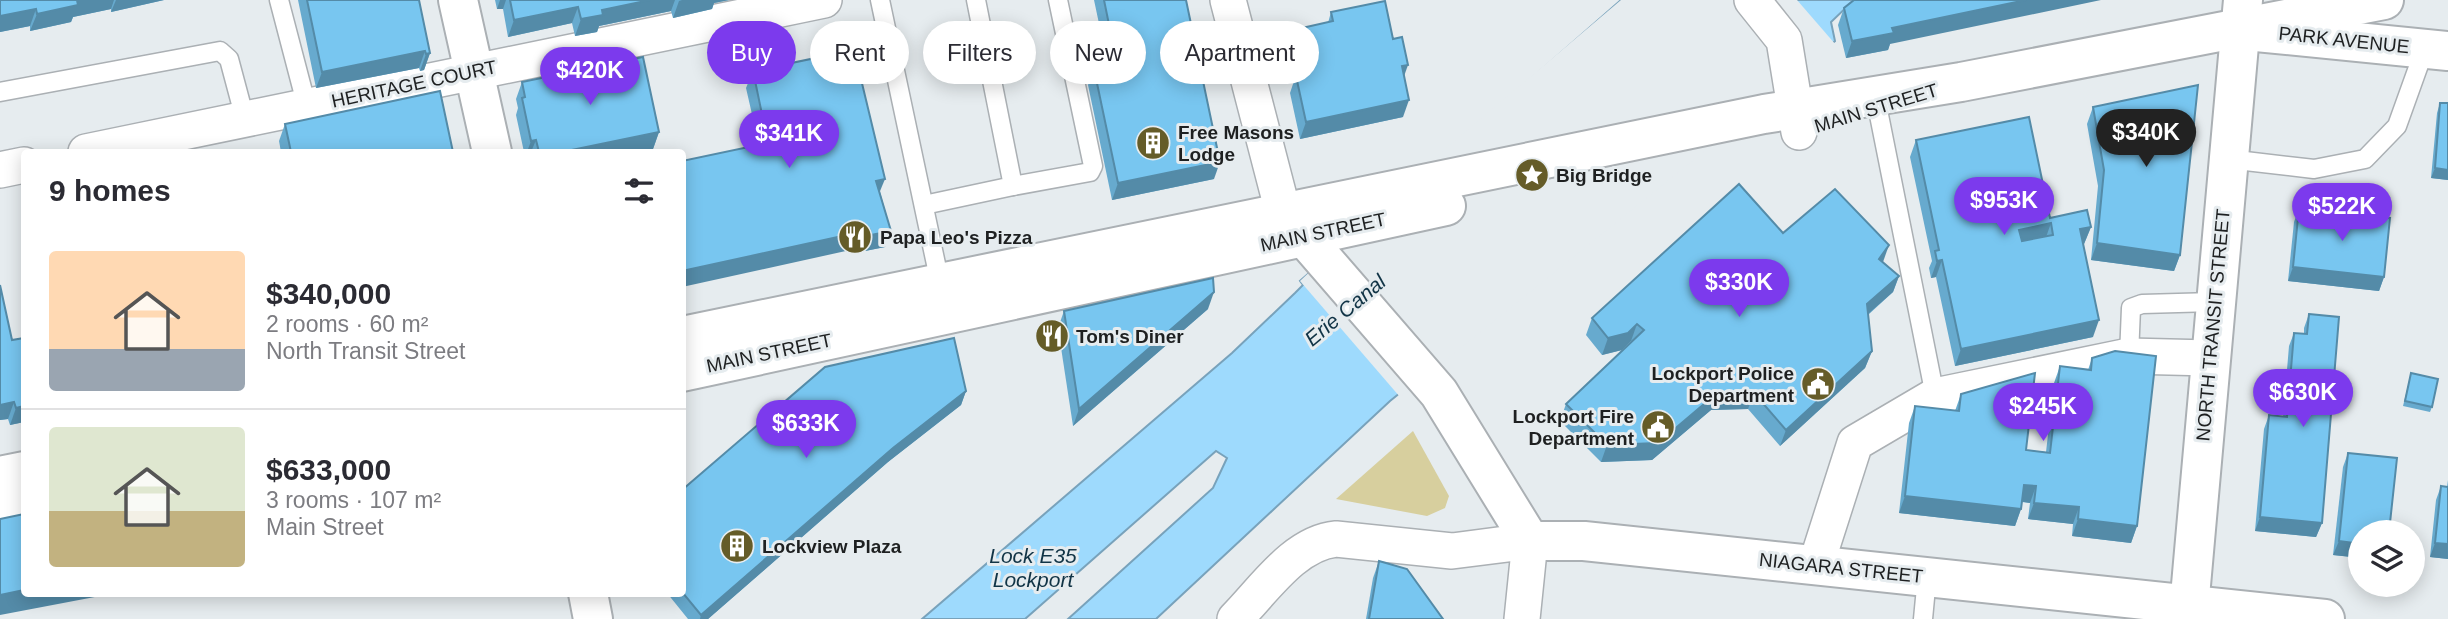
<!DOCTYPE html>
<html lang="en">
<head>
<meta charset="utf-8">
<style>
  body { margin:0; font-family:Helvetica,sans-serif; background:#f7f7f7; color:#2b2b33; height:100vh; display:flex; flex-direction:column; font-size:26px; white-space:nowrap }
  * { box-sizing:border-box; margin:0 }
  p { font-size:23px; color:#7c7c81 }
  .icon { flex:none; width:38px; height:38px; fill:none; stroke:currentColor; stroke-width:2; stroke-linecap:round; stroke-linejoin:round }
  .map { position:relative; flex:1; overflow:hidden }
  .details { position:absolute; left:21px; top:149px; width:665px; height:448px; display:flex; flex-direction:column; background:#fff; border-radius:7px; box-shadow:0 4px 18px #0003 }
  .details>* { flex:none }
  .hud { position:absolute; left:707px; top:21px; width:665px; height:63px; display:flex; gap:14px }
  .tools { position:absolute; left:2348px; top:520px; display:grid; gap:14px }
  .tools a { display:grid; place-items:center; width:77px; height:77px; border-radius:50%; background:#fff; box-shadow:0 4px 18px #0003; font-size:35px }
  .price { position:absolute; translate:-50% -60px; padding:0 16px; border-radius:24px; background:#7c3aed; color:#fff; font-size:23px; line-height:46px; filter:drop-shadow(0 2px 4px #0008) }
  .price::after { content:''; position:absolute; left:50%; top:42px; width:21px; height:16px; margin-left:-10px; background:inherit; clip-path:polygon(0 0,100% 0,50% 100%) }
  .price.selected { background:#222; color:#fff }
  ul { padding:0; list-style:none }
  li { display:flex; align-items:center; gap:21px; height:175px; padding:0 28px }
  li+li { border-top:2px solid #e1e1e2 }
  li span { display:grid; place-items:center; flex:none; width:196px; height:140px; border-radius:7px; color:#555 }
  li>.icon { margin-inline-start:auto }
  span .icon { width:84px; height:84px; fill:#fffc; stroke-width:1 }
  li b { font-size:30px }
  h2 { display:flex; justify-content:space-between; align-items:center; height:84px; padding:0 28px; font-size:30px }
  .tag { padding:0 24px; border-radius:32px; background:#fff; box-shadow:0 4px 18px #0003; font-size:24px; line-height:63px }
  .tag.selected { background:#7c3aed; color:#fff }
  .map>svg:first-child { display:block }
</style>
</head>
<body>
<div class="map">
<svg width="2448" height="619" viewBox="0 0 2448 619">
  <rect width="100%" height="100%" fill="#e6ecef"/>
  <path fill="#d7cf9e" d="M1413 431 1449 496 1445 508 1427 516 1336 499Z"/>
  <path fill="#9edafd" stroke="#78a2bb" stroke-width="2" d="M1621 0H1854L1831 22 1835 41 1390 401 1156 619H1068L1213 488 1227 458 1216 451 1025 619H922L1232 353 1295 293 1303 285 1300 281Z"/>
  <path fill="#e6ecef" d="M1621 0H1797L1836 45 1400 397 1300 281 1399 188Z"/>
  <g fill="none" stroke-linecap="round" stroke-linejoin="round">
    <g stroke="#abb0b4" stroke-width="21">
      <g id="lane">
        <path d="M279 0 307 107"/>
        <path d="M880 0 940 283"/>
        <path d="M0 92 220 51 229 59 245 119"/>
        <path d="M1875 95 1935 396"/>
        <path d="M2228 159 2314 169 2365 159 2397 126 2425 48"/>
        <path d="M1013 186 1090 172 1093 166 1058 0"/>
        <path d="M924 205 1013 186 976 0"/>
        <path d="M2129 356 2131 308 2142 304 2214 302"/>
        <path d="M1923 619 1927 577"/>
      </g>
    </g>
    <g stroke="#abb0b4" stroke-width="38">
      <g id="street">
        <path d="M1228 0 1283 212"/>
        <path d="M1752 0 1784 40 1799 132"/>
        <path d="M86 152 824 0"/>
        <path d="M0 170 24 165"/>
        <path d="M1816 565 1855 443 1935 396 2129 356 2210 358"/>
        <path d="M1235 619C1263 591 1294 543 1336 539L1452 551 1530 541 1522 619"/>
      </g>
    </g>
    <g stroke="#abb0b4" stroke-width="42">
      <g id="secondary">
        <path d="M458 0 492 152"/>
        <path d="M2246 31 2448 51"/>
        <path d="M1284 214 1439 393 1530 541H1584L2325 619"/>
        <path d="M588 593 593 619"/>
      </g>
    </g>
    <g stroke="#abb0b4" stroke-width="42">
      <g id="primary">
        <path d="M682 336 1764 114 1961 82 2384 0"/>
        <path d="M682 372 1446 206"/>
        <path d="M0 476 24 471"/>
        <path d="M0 509 24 504"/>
        <path d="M2188 619 2243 0"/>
      </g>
    </g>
    <use href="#lane" stroke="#fff" stroke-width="18"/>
    <use href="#street" stroke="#fff" stroke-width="35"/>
    <use href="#secondary" stroke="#fff" stroke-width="38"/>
    <use href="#primary" stroke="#fff" stroke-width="38"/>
  </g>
  <g fill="#67aace">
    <path d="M0 0H164L111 12V9L73 17 71 22 30 31V26L0 32Z"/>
    <path d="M298 0H419L430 53 424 70 420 71 419 68 316 88Z"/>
    <path d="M495 0H729L714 3 712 9 673 18 671 11 599 26 597 32 575 36 572 23 508 37 503 9H497Z"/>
    <path d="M1094 0H1186L1214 179 1112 200 1088 85 1094 69 1108 66Z"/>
    <path d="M1844 8 1890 44 1888 50 1846 58 1838 25Z"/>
    <path d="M1331 12 1393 39 1404 76 1403 117 1300 139 1290 93 1294 81 1287 47 1293 30 1328 23Z"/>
    <path d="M753 71 880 192 891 231 885 247 865 251 864 247 759 145 746 88Z"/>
    <path d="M522 82 659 132 653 149 638 152H524L516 115 518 108 516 99Z"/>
    <path d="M2440 103H2448V180L2431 178 2437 113Z"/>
    <path d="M2093 107 2180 255 2174 271 2091 260 2098 186 2087 124Z"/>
    <path d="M285 124 453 152H281L279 141Z"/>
    <path d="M1916 140 2050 218 2091 227 2084 244H2083L2093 337 1955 366 1936 277 1931 278 1929 268 1932 261 1910 157Z"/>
    <path d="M2299 208 2384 277 2379 291 2288 281 2294 222Z"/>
    <path d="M1783 233 1883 262 1899 276 1893 292 1868 315 1872 351 1865 368 1780 446 1748 409 1711 410 1652 460 1601 462 1560 421 1566 404 1632 342 1631 341 1622 350 1602 355 1586 335 1592 318Z"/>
    <path d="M0 285 12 340 24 422 10 425 8 419 0 420Z"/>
    <path d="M1208 309 1073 426 1058 328 1064 311Z"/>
    <path d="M2309 314 2322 523 2316 537 2255 531 2264 429 2269 415 2283 417 2289 346 2294 333H2304V328Z"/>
    <path d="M2092 358 2137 526 2131 543 2072 536 2073 524 2028 519 2030 503 2022 502 2021 509 2015 526 1899 513 1909 423 1915 406 1955 411 1961 394 2026 450 2046 452 2054 383 2060 366 2088 370Z"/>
    <path d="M2411 373 2432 407 2430 412 2403 406Z"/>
    <path d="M966 391 961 405 888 462 708 619H688L667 593H682V490Z"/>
    <path d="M2348 453 2361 532V558L2333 555 2343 467Z"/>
    <path d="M2448 480V559L2430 557 2436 500 2441 486 2447 487Z"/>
    <path d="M1379 561 1443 619H1366L1373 578Z"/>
  </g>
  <g fill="#548ba8">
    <path d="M77 0H114L111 9 73 17 71 22 30 31 37 14Z"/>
    <path d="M116 0H164L111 12Z"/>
    <path d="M500 0H506L503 9H497Z"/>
    <path d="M650 0H675L671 11 599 26 597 32 575 36 581 19 602 10Z"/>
    <path d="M682 0H729L714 3 712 9 673 18 679 1Z"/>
    <path d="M2026 0H2101L1890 44 1888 50 1846 58 1852 41 1892 28Z"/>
    <path d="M578 7 572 23 508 37 514 20Z"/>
    <path d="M36 9 30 26 0 32V16Z"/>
    <path d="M425 51 419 68 316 88 322 72Z"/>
    <path d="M430 53 424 70 420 71 426 54Z"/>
    <path d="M1408 65 1402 82V66Z"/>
    <path d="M1409 100 1403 117 1300 139 1306 122Z"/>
    <path d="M659 132 653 149 638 152H562Z"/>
    <path d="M536 140 531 152H527L531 141Z"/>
    <path d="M1220 162 1214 179 1112 200 1118 183Z"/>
    <path d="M2435 168 2448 170V180L2431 178Z"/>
    <path d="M885 179 878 196 876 181Z"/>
    <path d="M2051 223 2045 240 2013 247 2019 230Z"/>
    <path d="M2091 227 2084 244 2074 246 2080 229Z"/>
    <path d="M870 230 864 247 682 287V271Z"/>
    <path d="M891 231 885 247 865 251 871 235Z"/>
    <path d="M2097 243 2180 255 2174 271 2091 260Z"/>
    <path d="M1889 245 1883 262 1879 259Z"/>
    <path d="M1942 260 1936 277 1931 278 1937 261Z"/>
    <path d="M2293 267 2384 277 2379 291 2288 281Z"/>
    <path d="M1899 276 1893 292 1860 321 1867 304Z"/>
    <path d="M1214 292 1208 309 1073 426 1079 409Z"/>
    <path d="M2099 320 2093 337 1955 366 1961 349Z"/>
    <path d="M1637 324 1631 341 1622 350 1602 355 1608 338Z"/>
    <path d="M1872 351 1865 368 1780 446 1786 430Z"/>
    <path d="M966 391 961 405 888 462 708 619H700L701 615 893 448Z"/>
    <path d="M1717 393H1754L1748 409 1711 410 1652 460 1601 462 1607 445Z"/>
    <path d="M14 402 8 419 0 420V405Z"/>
    <path d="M24 406V422L10 425 16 408Z"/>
    <path d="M2024 485 2036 486 2030 503 2018 501Z"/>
    <path d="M1905 496 2021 509 2015 526 1899 513Z"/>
    <path d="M2034 503 2079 507 2073 524 2028 519Z"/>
    <path d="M2260 517 2322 523 2316 537 2255 531Z"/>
    <path d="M2078 519 2137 526 2131 543 2072 536Z"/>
    <path d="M2339 541 2361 544V558L2333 555Z"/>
    <path d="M2435 543 2448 544V559L2430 557Z"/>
    <path d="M24 590V593H101L100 596 0 615V595Z"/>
  </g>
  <g fill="#78c6f0" stroke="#548ba8" stroke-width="2" fill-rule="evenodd">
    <path d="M0 0H78H77L78 5 37 14 36 9 0 16Z"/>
    <path d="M307 0H419L430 53 426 54 425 51 322 72Z"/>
    <path d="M510 0H650L602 10 603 15 581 19 578 7 514 20Z"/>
    <path d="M1104 0H1186L1220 162 1118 183 1094 69 1117 64Z"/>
    <path d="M1854 0H2026L1892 28 1894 33 1852 41 1844 8Z"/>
    <path d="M1385 1 1393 39 1402 37 1408 65 1402 66 1409 100 1306 122 1296 76 1303 75 1293 30 1333 21 1331 12Z"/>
    <path d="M854 50 885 179 876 181 891 231 871 235 870 230 682 271V161L768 143 753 71Z"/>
    <path d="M643 57 659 132 562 152H539L536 140 531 141 522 98 525 97 522 82Z"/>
    <path d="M2198 85 2180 255 2097 243 2104 170 2093 107Z"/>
    <path d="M440 91 453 152H291L285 124Z"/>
    <path d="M2440 103H2448V170L2435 168Z"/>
    <path d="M2029 117 2050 218 2087 210 2091 227 2080 229 2099 320 1961 349 1942 260 1937 261 1935 251 1939 250 1916 140ZM2051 223 2053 235 2022 241 2019 230Z"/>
    <path d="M1739 184 1783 233 1835 189 1889 245 1879 259 1899 276 1867 304 1872 351 1786 430 1754 393H1717L1658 443 1607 445 1566 404 1644 330 1637 324 1628 333 1608 338 1592 318Z"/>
    <path d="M2299 208 2390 218 2384 277 2293 267Z"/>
    <path d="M1213 278 1214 292 1079 409 1064 311Z"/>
    <path d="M0 285 12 340 24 338V406L16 408 14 402 0 405Z"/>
    <path d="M2309 314 2339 317 2322 523 2260 517 2269 415 2287 417 2294 333 2307 334Z"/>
    <path d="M954 338 966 391 893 448 701 615 682 592V490L825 367Z"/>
    <path d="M2115 351 2156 356 2137 526 2078 519 2079 507 2034 503 2036 486 2024 485 2021 509 1905 496 1915 406 1959 411 1961 394 2035 373 2026 450 2050 453 2060 366 2091 370 2092 358Z"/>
    <path d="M2411 373 2438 379 2432 407 2405 401Z"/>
    <path d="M2348 453 2397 458 2389 532H2361V544L2339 541Z"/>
    <path d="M2441 486 2448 487V544L2435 543Z"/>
    <path d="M24 514V590L0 595V519Z"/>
    <path d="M1379 561 1407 569 1443 619H1369Z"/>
  </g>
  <defs>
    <g id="building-disc" transform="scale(1.75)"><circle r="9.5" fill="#655c28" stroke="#e6ecef"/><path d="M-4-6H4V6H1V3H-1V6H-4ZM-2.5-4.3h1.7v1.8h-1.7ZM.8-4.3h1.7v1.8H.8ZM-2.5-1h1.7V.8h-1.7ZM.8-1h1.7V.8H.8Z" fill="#fff"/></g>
    <g id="sight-disc" transform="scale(1.75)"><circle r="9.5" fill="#655c28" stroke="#e6ecef"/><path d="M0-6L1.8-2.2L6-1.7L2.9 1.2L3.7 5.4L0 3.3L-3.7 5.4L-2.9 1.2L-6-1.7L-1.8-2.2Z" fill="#fff"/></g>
    <g id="restaurant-disc" transform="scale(1.75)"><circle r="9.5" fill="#655c28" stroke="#e6ecef"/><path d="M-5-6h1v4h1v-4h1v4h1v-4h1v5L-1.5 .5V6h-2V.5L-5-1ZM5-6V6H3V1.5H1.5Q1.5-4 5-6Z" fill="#fff"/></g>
    <g id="civic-disc" transform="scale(1.75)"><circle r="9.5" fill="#655c28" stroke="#e6ecef"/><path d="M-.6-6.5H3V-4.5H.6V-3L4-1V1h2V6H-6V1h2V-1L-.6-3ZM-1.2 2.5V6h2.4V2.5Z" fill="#fff"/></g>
  </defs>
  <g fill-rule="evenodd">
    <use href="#building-disc" x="1153" y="143"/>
    <use href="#sight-disc" x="1532" y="175"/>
    <use href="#restaurant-disc" x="855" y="237"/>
    <use href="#restaurant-disc" x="1052" y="336"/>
    <use href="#civic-disc" x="1818" y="384"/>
    <use href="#civic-disc" x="1658" y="427"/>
    <use href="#building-disc" x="737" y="546"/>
  </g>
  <g text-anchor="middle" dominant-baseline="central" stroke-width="6" stroke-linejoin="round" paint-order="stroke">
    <g font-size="19" fill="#1e2021" stroke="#e6ecef">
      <text transform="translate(2344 40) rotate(6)">PARK AVENUE</text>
      <text transform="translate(414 84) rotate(-12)">HERITAGE COURT</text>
      <text transform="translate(1876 108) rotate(-17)">MAIN STREET</text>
      <text transform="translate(1323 232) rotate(-12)">MAIN STREET</text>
      <text transform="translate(2213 325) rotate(-85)">NORTH TRANSIT STREET</text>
      <text transform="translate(769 353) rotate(-12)">MAIN STREET</text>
      <text transform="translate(1841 568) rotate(6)">NIAGARA STREET</text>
    </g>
    <g font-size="19" font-weight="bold" fill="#1e2021" stroke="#e6ecef" text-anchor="start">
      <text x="1178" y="132">Free Masons<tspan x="1178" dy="22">Lodge</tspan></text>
      <text x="1556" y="175">Big Bridge</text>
      <text x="880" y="237">Papa Leo's Pizza</text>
      <text x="1076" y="336">Tom's Diner</text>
      <text x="1794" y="373" text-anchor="end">Lockport Police<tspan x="1794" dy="22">Department</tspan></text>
      <text x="1634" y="416" text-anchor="end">Lockport Fire<tspan x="1634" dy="22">Department</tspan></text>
      <text x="762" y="546">Lockview Plaza</text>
    </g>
    <g font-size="21" font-style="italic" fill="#113446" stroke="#e6ecef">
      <text transform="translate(1345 310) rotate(-40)">Erie Canal</text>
      <text x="1033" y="555">Lock E35<tspan x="1033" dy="24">Lockport</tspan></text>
    </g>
  </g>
</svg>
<div class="tools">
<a><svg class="icon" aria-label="layers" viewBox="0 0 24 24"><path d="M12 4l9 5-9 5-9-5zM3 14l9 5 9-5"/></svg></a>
</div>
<b class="price" style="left:590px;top:107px">$420K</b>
<b class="price selected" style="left:2146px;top:169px">$340K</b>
<b class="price" style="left:789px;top:170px">$341K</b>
<b class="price" style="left:2004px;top:237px">$953K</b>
<b class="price" style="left:2342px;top:243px">$522K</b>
<b class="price" style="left:1739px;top:319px">$330K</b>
<b class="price" style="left:2303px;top:429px">$630K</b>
<b class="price" style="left:2043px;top:443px">$245K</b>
<b class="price" style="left:806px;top:460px">$633K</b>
<div class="hud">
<a class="tag selected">Buy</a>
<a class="tag">Rent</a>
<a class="tag">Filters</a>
<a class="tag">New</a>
<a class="tag">Apartment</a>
</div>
<section class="details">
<h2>9 homes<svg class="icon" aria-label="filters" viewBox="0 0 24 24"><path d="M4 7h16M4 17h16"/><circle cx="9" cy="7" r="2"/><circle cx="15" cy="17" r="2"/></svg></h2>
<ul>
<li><span style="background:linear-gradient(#ffd9b3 70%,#9aa5b1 0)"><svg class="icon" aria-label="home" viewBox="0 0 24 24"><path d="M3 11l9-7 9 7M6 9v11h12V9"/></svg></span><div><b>$340,000</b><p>2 rooms · 60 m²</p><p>North Transit Street</p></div></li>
<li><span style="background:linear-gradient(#dfe7d0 60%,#c2b280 0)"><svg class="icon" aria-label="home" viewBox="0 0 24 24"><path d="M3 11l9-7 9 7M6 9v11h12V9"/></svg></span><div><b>$633,000</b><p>3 rooms · 107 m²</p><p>Main Street</p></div></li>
</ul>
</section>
</div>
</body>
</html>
